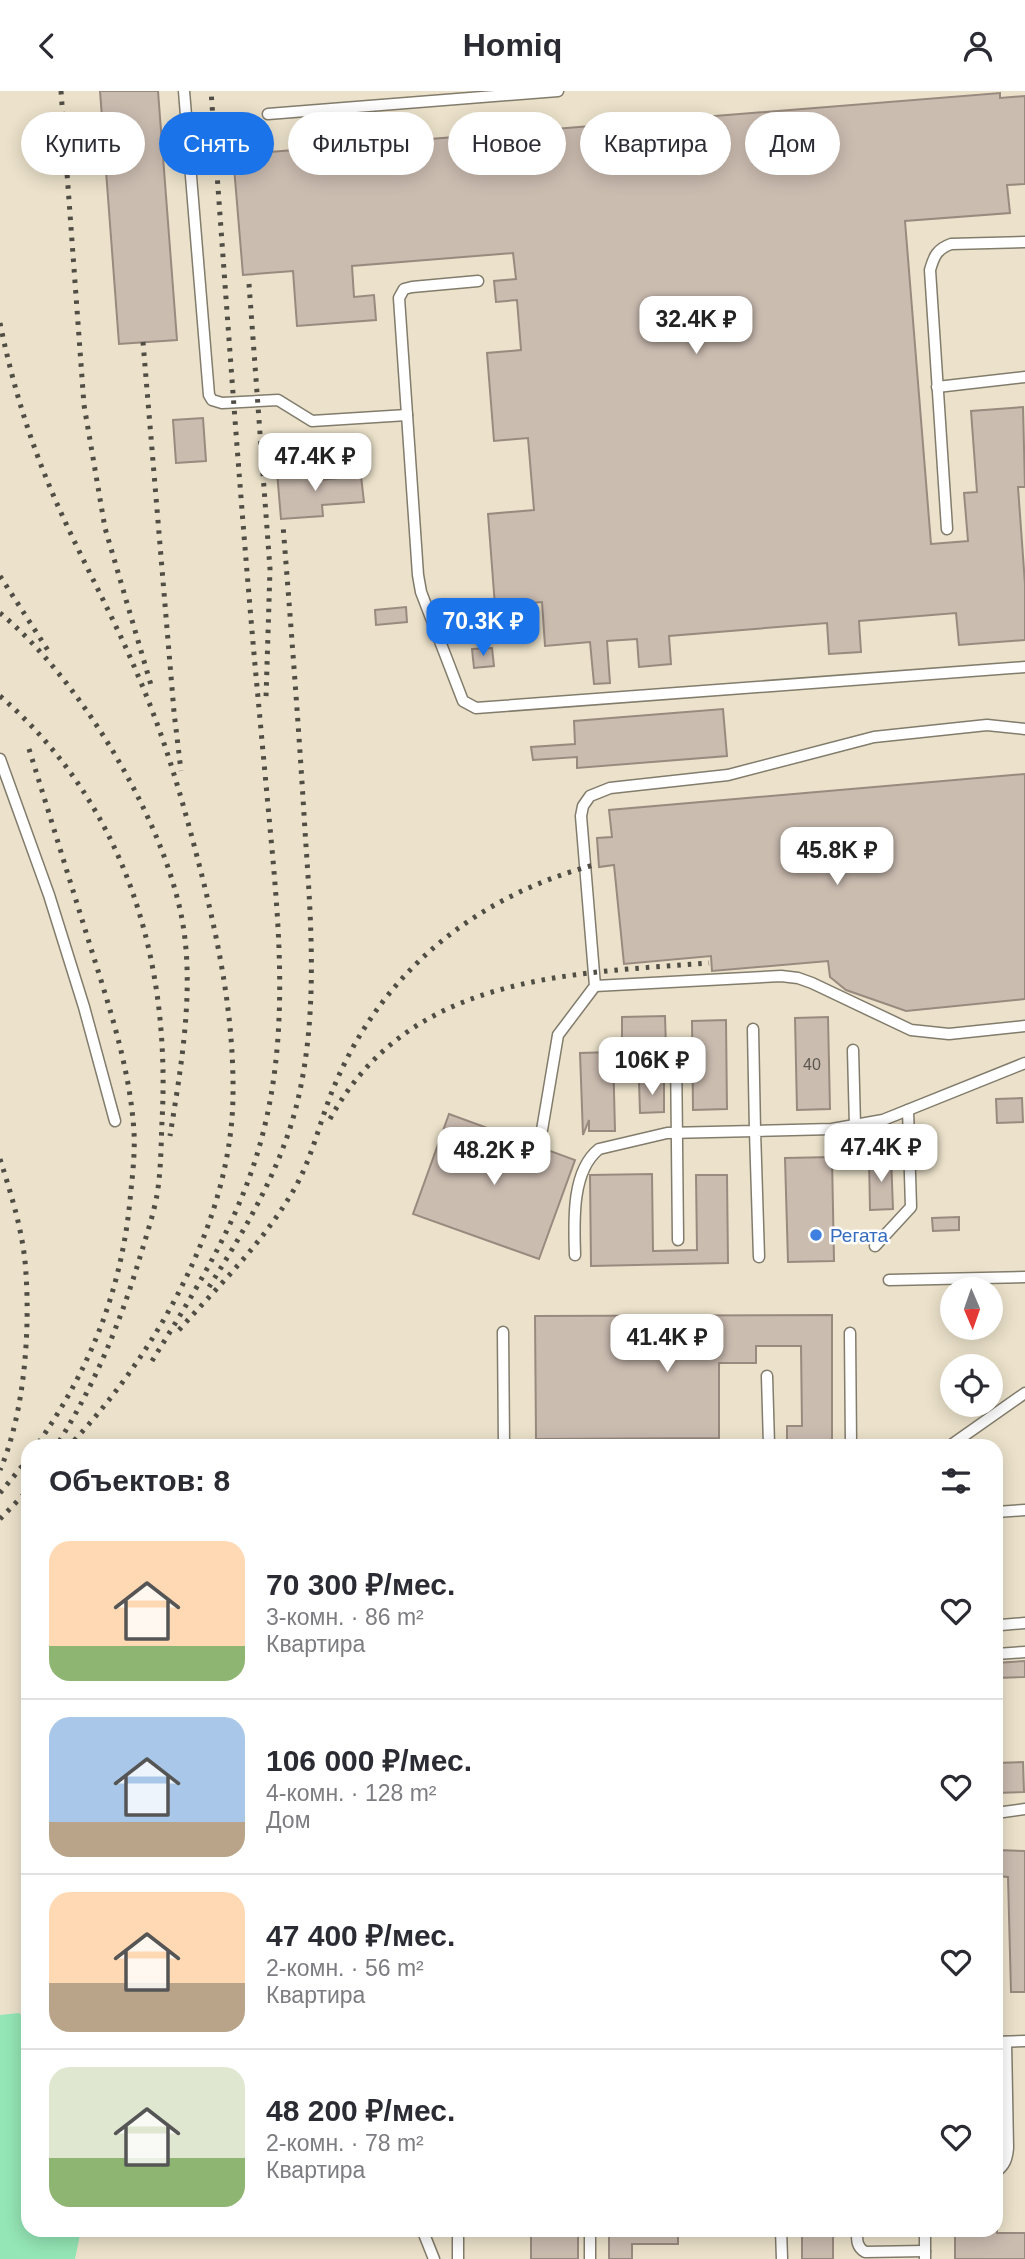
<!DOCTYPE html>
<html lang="ru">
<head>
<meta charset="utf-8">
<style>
  body { margin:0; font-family:Arial,sans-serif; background:#f2f2f3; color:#2b2b33; height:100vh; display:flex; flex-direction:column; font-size:26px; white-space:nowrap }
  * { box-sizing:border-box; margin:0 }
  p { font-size:23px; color:#7c7c81 }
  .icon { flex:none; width:38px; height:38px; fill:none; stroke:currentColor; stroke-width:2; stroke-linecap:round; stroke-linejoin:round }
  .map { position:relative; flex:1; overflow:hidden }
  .panel { position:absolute; left:21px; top:1348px; width:982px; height:798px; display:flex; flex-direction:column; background:#fff; border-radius:21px; box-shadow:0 4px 18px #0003 }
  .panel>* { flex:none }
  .guide { position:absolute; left:21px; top:21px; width:984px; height:63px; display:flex; gap:14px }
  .needle { width:46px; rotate:178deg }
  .controls { position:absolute; left:940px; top:1186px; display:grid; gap:14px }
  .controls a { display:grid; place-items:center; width:63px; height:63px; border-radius:50%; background:#fff; box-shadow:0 4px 18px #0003; font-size:35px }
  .price { position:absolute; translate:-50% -60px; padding:0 16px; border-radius:14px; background:#fff; color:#222; font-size:23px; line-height:46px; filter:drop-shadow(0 2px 4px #0008) }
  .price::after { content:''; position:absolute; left:50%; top:42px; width:21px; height:16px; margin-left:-10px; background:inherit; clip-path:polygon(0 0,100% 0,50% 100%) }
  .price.selected { background:#1a73e8; color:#fff }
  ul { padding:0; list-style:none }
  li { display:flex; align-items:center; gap:21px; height:175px; padding:0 28px }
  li+li { border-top:2px solid #e1e1e2 }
  li span { display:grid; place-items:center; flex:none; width:196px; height:140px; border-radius:21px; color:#555 }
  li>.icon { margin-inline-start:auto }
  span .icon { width:84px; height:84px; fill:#fffc; stroke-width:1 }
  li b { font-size:30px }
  h2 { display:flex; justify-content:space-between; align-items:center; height:84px; padding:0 28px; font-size:30px }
  .tag { padding:0 24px; border-radius:32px; background:#fff; box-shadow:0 4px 18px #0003; font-size:24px; line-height:63px }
  .tag.selected { background:#1a73e8; color:#fff }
  header { display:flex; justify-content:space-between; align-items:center; height:91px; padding:0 28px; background:#fff; font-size:32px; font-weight:800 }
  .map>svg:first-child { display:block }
</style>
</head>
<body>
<header><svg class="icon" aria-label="back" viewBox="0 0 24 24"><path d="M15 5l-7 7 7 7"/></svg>Homiq<svg class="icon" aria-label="person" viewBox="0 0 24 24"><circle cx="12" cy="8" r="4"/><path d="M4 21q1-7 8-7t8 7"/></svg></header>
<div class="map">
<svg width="1025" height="2168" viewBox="0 0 1025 2168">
  <rect width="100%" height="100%" fill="#f4eddc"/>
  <path fill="#ece2cb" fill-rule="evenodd" d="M0 0H1025V2168H0ZM952 1199H990V1237H952ZM952 1276H990V1314H952ZM28 1354H996V2138H28Z"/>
  <path fill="#94e6b6" d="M19 1922 28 1930V2138L81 2139 75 2168H0V1924Z"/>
  <g fill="#cbbcb0" stroke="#998a7f" stroke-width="2">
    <path d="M100 0H158L177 249 119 253Z"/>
    <path d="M1000 2V7L1025 5V93L1007 94 1010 122 905 130 931 453 968 450 964 402 977 401 971 320 1023 316 1025 396H1018L1025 493V549L959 554 956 522 859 530 861 561 829 563 827 532 669 545 671 573 639 576 637 548 607 550 610 592 594 593 590 551 545 555 542 511 495 515 488 423 534 419 528 347 494 350 487 262 521 259 517 209 496 211 494 190 516 188 513 162 352 175 354 206 374 204 376 229 297 235 293 180 243 184 233 64Z"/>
    <path d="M203 327 206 370 176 372 173 329Z"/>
    <path d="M319 377 320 389 361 385 364 411 322 414 323 425 281 428 277 381Z"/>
    <path d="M406 516 407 531 376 534 375 519Z"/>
    <path d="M492 557 494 575 474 577 472 558Z"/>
    <path d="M723 618 727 665 577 677V666L533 669 531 656 575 653 574 630Z"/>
    <path d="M1025 683V908L906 920 846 899 830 886 828 870 712 880 711 865 624 873 614 774 599 776 597 747 612 746 609 719Z"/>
    <path d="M665 925 666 956 622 957V926Z"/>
    <path d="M828 926 830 1018 797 1019 795 927Z"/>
    <path d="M726 929 727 1018 693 1019 692 930Z"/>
    <path d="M613 961 615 1040H589V1029L583 1044 580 962Z"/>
    <path d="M639 990H664V1021L640 1022Z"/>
    <path d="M1022 1007 1023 1031 997 1032 996 1008Z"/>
    <path d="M449 1023 575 1069 539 1168 413 1123Z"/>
    <path d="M832 1066 834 1170 788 1171 785 1067Z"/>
    <path d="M891 1066 893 1118 870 1119 869 1067Z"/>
    <path d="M652 1083 653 1160 697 1159 696 1084H727L728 1172 591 1175 590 1084Z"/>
    <path d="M959 1126V1139L933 1140 932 1127Z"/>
    <path d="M832 1224V1354H787V1335H802L801 1255H756V1272H719V1347L536 1348 535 1225Z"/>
    <path d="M1025 1570V1586L996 1587V1572Z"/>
    <path d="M1023 1671 1024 1701 996 1702V1672Z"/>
    <path d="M996 1759 1025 1760V1901H1011L1008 1786 996 1785Z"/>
    <rect x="531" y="2138" width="47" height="30"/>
    <path d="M609 2138H678V2153H632V2168H609Z"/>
    <rect x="802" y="2138" width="31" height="30"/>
    <path d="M977 2138H997V2142H1025V2168H955V2142L977 2143Z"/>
  </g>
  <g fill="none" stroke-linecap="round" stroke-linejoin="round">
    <g stroke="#827c6c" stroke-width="13">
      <g id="service">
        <path d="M184 0 209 304 212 309 222 312 278 309 312 330 407 324"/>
        <path d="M268 23 558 0"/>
        <path d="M478 190 412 196 404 198 399 207 418 484 421 501 463 610 476 617 1025 576"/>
        <path d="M937 296 1025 286"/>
        <path d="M947 438 930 179C934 165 937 158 951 153L1025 151"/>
        <path d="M0 668 49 804 84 916 115 1030"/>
        <path d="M595 895 781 885 798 887 812 892 911 939 949 943 1025 935"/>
        <path d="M676 958 678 1149"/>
        <path d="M853 959 855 1035"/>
        <path d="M542 1039 558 944 595 895 581 725 583 715 590 705 610 697 728 684 874 646 987 634 1025 638"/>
        <path d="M875 1155 911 1116 908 1019"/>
        <path d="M575 1164C574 1132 571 1080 599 1058L667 1042 755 1040 753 938"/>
        <path d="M759 1166 755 1040 832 1038 883 1029 1025 972"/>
        <path d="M889 1189 1025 1186"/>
        <path d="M503 1241 504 1354"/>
        <path d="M850 1242 851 1354"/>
        <path d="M767 1285 769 1354"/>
        <path d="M951 1354 1025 1302"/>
        <path d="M996 1421 1025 1419"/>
        <path d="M996 1532 1001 1534 1025 1532"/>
        <path d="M996 1563 1025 1561"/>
        <path d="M996 1722 1025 1718"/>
        <path d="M996 1951 1025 1950"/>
        <path d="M996 2081C1005 2074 1007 2068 1008 2057L1006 1951"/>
        <path d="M422 2138 434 2168"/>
        <path d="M458 2138V2168"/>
        <path d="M590 2138V2168"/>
        <path d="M781 2138 782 2168"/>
        <path d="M857 2138C857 2148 856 2156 865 2161L925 2160"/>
        <path d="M925 2138V2168"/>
      </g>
    </g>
    <use href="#service" stroke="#fff" stroke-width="10"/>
    <g stroke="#504d45" stroke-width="5" stroke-dasharray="3.5 7" stroke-linecap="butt">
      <path d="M61 0 84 314 105 437 151 594"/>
      <path d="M249 193 270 478 266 607"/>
      <path d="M0 232C11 286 26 338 47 389 74 456 111 519 139 587 166 650 183 711 200 777 219 852 234 927 233 1004 232 1131 155 1264 70 1354"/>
      <path d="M143 251 174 621 181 680"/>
      <path d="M0 485 51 564"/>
      <path d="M0 522C80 588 163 727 182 828 195 898 181 976 170 1045"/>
      <path d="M0 605C125 713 171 869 162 1030 161 1054 161 1080 157 1104 153 1125 146 1146 140 1166 120 1233 94 1295 57 1354"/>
      <path d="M29 658C49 722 69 787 89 851 108 912 130 976 134 1041 135 1060 133 1080 131 1099 123 1196 92 1275 37 1354"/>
      <path d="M330 1028C409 884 565 883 709 872"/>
      <path d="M0 1068C12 1106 24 1144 26 1183 30 1243 24 1324 0 1379"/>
      <path d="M209 1196C246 1137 284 1073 299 1004 318 918 311 828 305 740 299 638 291 536 283 434"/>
      <path d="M179 1239C221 1192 265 1150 296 1095 314 1062 321 1025 336 991 384 879 477 805 594 774"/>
      <path d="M152 1270C197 1197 242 1126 263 1042 286 952 281 860 273 769 267 704 261 639 255 574 238 383 225 191 211 0"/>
      <path d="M0 1402 28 1368"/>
      <path d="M0 1428 28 1399"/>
    </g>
  </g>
  <circle fill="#3f7fe0" stroke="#fff" stroke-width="2.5" cx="816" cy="1144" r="7"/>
  <g text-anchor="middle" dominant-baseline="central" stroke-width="5" stroke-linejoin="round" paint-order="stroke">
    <g font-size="16" fill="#5d584f">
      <text x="812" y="973">40</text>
    </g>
    <g font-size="19" fill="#366cbe" stroke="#fff" text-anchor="start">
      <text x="830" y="1144">Регата</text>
    </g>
  </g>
</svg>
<div class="controls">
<a><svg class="needle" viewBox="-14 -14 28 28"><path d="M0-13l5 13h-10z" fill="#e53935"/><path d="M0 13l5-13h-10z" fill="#7c7c81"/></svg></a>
<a><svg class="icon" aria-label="locate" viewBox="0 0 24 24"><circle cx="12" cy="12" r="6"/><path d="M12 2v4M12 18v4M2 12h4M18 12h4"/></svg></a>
</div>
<b class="price" style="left:696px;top:265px">32.4K ₽</b>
<b class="price" style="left:315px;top:402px">47.4K ₽</b>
<b class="price selected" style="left:483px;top:567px">70.3K ₽</b>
<b class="price" style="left:837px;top:796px">45.8K ₽</b>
<b class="price" style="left:652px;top:1006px">106K ₽</b>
<b class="price" style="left:881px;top:1093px">47.4K ₽</b>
<b class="price" style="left:494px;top:1096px">48.2K ₽</b>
<b class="price" style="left:667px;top:1283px">41.4K ₽</b>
<div class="guide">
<a class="tag">Купить</a>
<a class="tag selected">Снять</a>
<a class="tag">Фильтры</a>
<a class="tag">Новое</a>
<a class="tag">Квартира</a>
<a class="tag">Дом</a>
</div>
<section class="panel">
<h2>Объектов: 8<svg class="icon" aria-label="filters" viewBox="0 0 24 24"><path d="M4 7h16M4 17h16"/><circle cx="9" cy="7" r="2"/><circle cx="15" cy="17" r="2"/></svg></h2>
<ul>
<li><span style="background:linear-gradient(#ffd9b3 75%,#8fb573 0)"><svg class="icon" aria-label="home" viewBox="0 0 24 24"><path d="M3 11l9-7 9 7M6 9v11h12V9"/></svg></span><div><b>70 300 ₽/мес.</b><p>3-комн. · 86 m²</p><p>Квартира</p></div><svg class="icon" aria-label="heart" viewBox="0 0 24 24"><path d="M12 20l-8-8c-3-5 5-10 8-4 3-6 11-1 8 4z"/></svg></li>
<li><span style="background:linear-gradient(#a9c7e8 75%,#b9a48a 0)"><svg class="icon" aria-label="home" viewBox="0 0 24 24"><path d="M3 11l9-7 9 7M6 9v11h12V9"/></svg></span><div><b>106 000 ₽/мес.</b><p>4-комн. · 128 m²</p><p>Дом</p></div><svg class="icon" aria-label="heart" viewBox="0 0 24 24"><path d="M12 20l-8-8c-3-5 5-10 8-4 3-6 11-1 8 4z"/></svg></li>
<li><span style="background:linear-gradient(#ffd9b3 65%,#b9a48a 0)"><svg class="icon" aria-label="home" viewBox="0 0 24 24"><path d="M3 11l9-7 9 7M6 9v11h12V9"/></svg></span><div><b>47 400 ₽/мес.</b><p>2-комн. · 56 m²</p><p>Квартира</p></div><svg class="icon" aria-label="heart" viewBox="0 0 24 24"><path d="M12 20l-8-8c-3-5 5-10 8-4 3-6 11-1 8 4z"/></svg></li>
<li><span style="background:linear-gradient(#dfe7d0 65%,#8fb573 0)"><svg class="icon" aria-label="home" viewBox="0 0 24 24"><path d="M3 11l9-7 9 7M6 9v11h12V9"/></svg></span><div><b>48 200 ₽/мес.</b><p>2-комн. · 78 m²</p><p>Квартира</p></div><svg class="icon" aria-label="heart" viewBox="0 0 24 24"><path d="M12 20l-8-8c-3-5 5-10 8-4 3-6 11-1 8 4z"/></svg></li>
</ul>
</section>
</div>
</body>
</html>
